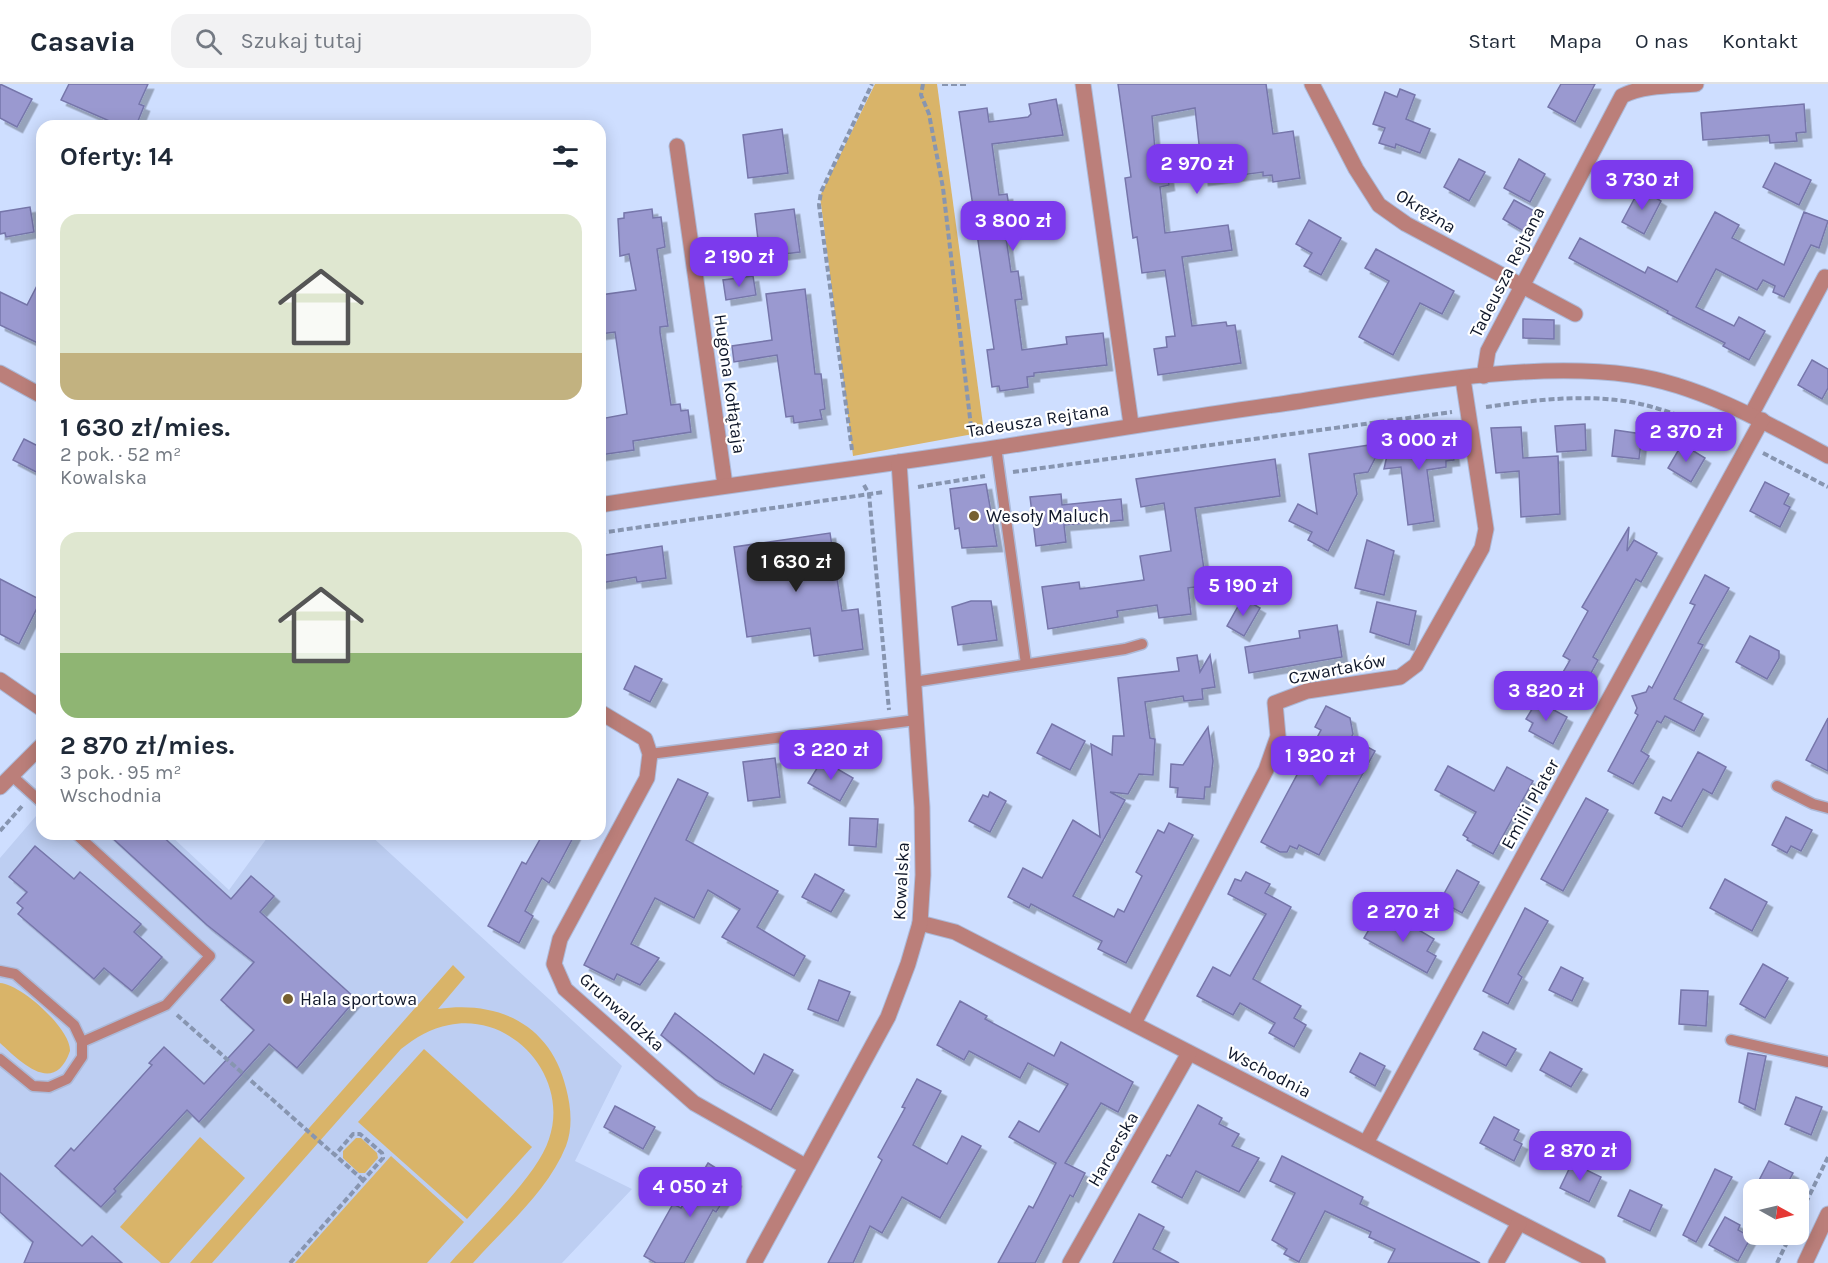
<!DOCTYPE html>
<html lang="pl">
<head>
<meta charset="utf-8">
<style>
  body { margin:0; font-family:Karla,sans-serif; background:#f2f2f3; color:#1f2937; height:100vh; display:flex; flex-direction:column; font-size:22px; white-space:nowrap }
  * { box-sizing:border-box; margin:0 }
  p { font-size:20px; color:#747a83 }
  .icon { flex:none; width:33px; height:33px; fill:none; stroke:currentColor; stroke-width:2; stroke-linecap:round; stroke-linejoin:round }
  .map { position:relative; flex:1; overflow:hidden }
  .side { position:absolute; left:36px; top:36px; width:570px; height:720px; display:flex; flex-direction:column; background:#fff; border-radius:18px; box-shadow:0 3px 15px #0003 }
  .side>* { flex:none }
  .needle { width:39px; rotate:98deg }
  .buttons { position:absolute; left:1743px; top:1095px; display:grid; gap:12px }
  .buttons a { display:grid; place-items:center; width:66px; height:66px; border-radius:12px; background:#fff; box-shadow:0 3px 15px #0003; font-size:30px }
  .price { position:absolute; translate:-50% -51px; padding:0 14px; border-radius:12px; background:#7c3aed; color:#fff; font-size:20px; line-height:39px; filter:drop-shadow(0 2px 3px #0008) }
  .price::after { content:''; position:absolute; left:50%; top:36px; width:18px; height:14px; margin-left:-9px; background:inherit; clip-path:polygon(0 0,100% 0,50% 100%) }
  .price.on { background:#222; color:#fff }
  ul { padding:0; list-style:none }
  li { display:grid; align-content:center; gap:12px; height:318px; padding:0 24px }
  li span { display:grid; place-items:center; height:186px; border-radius:18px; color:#555 }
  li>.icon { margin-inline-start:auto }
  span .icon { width:108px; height:108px; fill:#fffc; stroke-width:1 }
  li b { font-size:26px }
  h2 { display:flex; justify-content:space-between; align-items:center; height:72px; padding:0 24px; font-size:26px }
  header { display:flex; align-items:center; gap:36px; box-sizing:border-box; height:84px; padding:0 30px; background:#fff; border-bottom:2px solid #e0e1e3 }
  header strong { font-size:28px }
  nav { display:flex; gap:33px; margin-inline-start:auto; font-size:21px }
  .search { width:420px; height:54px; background:#f2f2f3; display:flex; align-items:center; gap:15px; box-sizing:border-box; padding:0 21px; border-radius:18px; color:#747a83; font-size:22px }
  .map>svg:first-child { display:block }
</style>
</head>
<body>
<header>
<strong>Casavia</strong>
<div class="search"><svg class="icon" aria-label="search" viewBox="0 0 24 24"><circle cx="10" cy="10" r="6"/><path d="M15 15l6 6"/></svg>Szukaj tutaj</div>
<nav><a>Start</a><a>Mapa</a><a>O nas</a><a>Kontakt</a></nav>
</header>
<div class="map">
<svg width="1828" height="1179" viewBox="0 0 1828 1179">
  <defs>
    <filter id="shadow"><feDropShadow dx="5.5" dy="5.5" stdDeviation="0" flood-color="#0004"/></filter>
  </defs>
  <rect width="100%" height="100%" fill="#cedeff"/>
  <path fill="#bdcef2" d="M42 725V750H169L229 806 270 750H369L622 982 575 1077 632 1105 562 1179H52L0 1132V774Z"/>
  <g fill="#d9b469">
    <path d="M875 0H937L984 348 853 372 820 112Z"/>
    <path d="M453 881 465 893 438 925C499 916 551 941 566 1004 571 1023 573 1043 566 1062 548 1107 505 1143 473 1179H450C477 1148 537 1093 549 1055 570 994 513 928 449 941 431 944 415 954 401 965L212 1179H190Z"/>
    <path d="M0 899C21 900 71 945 70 967 54 1013 20 977 0 959Z"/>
    <path d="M424 965 532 1063 467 1135 358 1038Z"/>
    <path d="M200 1053 245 1094 169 1179H161L120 1143Z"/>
    <path d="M356 1054H361L377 1069 378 1074 365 1089H359L343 1074V1067Z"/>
    <path d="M391 1072 464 1138 427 1179H295Z"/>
  </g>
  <g fill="#9a99d0" stroke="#7676aa" stroke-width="1.5" filter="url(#shadow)">
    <path d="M0 0 32 15 17 43 0 34Z"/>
    <path d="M69 0H148L139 20 144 22 136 42H121L61 16Z"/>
    <path d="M1118 0H1266L1273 50 1293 47 1300 94 1273 98 1272 91 1263 92V88L1203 96 1195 24 1152 32 1156 76 1165 75 1169 101 1160 103 1165 149 1228 141 1232 166 1182 173 1192 242 1226 238 1227 242 1235 241 1241 279 1158 291 1154 265 1167 263 1166 253 1175 252 1165 186 1142 189 1137 153 1133 154 1125 94 1131 93Z"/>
    <path d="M1561 0H1595L1575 38 1548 23Z"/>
    <path d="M1400 5 1415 11 1406 35 1430 45 1420 69 1396 60 1395 64 1379 59 1385 44 1373 40 1385 8 1397 13Z"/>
    <path d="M1056 15 1063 51 992 60 999 111 1007 110 1012 139 1004 140 1011 188 1018 187 1022 215 1015 216 1022 266 1067 260 1066 253 1103 249 1107 281 1034 289V292L1027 293 1028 303 1000 307 999 302 992 303 987 266 994 265 959 28 987 24 989 38 1028 33 1031 30 1029 20Z"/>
    <path d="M1804 20 1806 48 1796 49 1797 57 1770 59 1769 51 1703 56 1701 29Z"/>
    <path d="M782 45 788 89 748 94 743 51Z"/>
    <path d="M1459 75 1485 88 1469 117 1444 103Z"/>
    <path d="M1519 75 1545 90 1530 118 1504 104Z"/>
    <path d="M1775 79 1811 96 1799 121 1763 103Z"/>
    <path d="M1640 104 1661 117 1644 150 1622 138Z"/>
    <path d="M1514 116 1536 128 1525 148 1503 135Z"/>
    <path d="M30 123 34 148 6 153 5 149 0 150V128Z"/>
    <path d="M652 125 653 134 661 133 665 163 657 165 668 242 660 243V248L671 321 680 320 681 327 688 326 691 348 633 357 634 366 600 371V335L627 330 615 248 600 250V211L636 206 629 170 620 172 618 135 624 134V129Z"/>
    <path d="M794 125 800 168 760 173 755 130Z"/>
    <path d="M1715 128 1739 141 1732 154 1784 181 1804 128 1828 137 1819 164 1811 161 1784 213 1773 208 1775 202 1763 196 1757 206 1716 185 1696 223 1734 242 1739 233 1765 247 1749 276 1723 262 1725 259 1667 229 1668 227 1569 174 1580 154 1645 189 1648 183 1677 198Z"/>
    <path d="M1309 136 1341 154 1321 191 1304 182 1312 169 1296 160Z"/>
    <path d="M1376 165 1454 207 1442 230 1420 219 1393 271 1359 253 1389 197 1365 184Z"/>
    <path d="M42 192V261L0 241V208L27 221Z"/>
    <path d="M753 192 756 211 726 216 723 196Z"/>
    <path d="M805 205 815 290H821L825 325 820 326 822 335 794 339 793 332 786 333 777 271 734 278 732 262 772 256 766 210Z"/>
    <path d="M1523 235 1554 236V255L1523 254Z"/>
    <path d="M1812 276 1828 285V304L1822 315 1798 301Z"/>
    <path d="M1585 340 1586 366 1557 368 1555 342Z"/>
    <path d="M1521 343 1523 374 1558 372 1560 430 1521 433 1519 387 1496 389 1491 344Z"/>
    <path d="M1615 346 1642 350 1639 375 1612 372Z"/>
    <path d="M1450 349 1454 376 1446 377V383L1427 386 1434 437 1408 441 1401 383 1384 385 1390 358Z"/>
    <path d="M24 355 42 364V391L13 376Z"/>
    <path d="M1383 359 1368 388 1354 390 1357 410 1328 467 1308 456 1312 448 1289 437 1298 420 1317 430 1309 370Z"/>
    <path d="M1682 360 1705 374 1691 398 1668 384Z"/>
    <path d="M1275 375 1280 412 1195 424 1205 492 1219 500 1188 504 1191 530 1159 534 1157 521 1117 527 1118 533 1048 545 1042 503 1079 498 1080 505 1144 496 1140 472 1171 467 1164 419 1141 423 1136 395Z"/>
    <path d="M1765 398 1789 410 1784 420 1790 423 1780 443 1750 427Z"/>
    <path d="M986 400 997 462 962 464 959 444 955 445 950 405Z"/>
    <path d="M1061 410 1062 421 1121 415 1123 436 1064 441 1066 458 1036 462 1030 413Z"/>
    <path d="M1629 443 1627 467 1634 456 1657 469 1641 498 1636 495 1593 573 1598 576 1584 602 1562 590 1570 576 1563 572 1588 527 1582 523Z"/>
    <path d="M830 449 842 527 858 525 863 565 814 572 810 544 747 553 734 463Z"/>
    <path d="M1367 456 1394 467 1384 511 1355 504Z"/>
    <path d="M662 462 666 494 637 498 636 493 600 499V472Z"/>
    <path d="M1705 491 1729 504 1698 559 1703 561 1674 615 1703 630 1694 647 1665 632 1661 639 1657 637 1641 667 1649 672 1633 700 1608 687 1638 631 1635 629 1637 624 1632 612 1646 608 1649 602 1652 604 1695 521 1690 519Z"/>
    <path d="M0 495 41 516 19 560 0 550Z"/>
    <path d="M971 517H991L997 556 958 561 952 523Z"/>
    <path d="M1241 517H1248L1260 524 1244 552 1227 542Z"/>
    <path d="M1377 518 1416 527 1409 561 1370 548Z"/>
    <path d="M1337 541 1342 573 1249 589 1245 563 1300 554 1299 547Z"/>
    <path d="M1750 552 1779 567V574L1767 595 1736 578Z"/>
    <path d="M1197 571 1200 588 1210 571 1215 603 1202 605 1203 615 1184 617 1183 612 1145 618 1150 654 1155 655 1153 691 1139 690 1128 710 1110 708 1125 716 1073 812 1114 833 1118 825 1124 828 1142 792 1136 788 1158 746 1164 749 1169 739 1193 751 1126 879 1098 865 1102 857 1031 820 1029 824 1008 813 1023 784 1042 794 1073 736 1100 753 1091 660 1112 671 1113 652H1124L1118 594 1179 587 1177 574Z"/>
    <path d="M635 582 662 595 650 618 624 605Z"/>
    <path d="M1537 617 1567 633 1553 660 1529 647 1533 639 1526 635Z"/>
    <path d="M1326 622 1350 634 1353 650 1351 654 1375 667 1319 771 1299 761 1297 765 1290 762 1287 768H1280L1261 758 1321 646 1315 643Z"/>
    <path d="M1828 634V687L1806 676Z"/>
    <path d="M1052 640 1085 657 1070 686 1037 669Z"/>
    <path d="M1208 643 1213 677 1210 703H1205L1204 715 1177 713 1178 704 1170 703 1171 680 1183 681Z"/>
    <path d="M1698 668 1726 683 1712 710 1703 705 1682 743 1655 729 1663 713 1671 717Z"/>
    <path d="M775 674 780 713 748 717 743 678Z"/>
    <path d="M822 676 853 694 840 717 808 699Z"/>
    <path d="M1448 682 1494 707 1507 683 1533 697 1493 770 1467 756 1468 754 1463 751 1476 728 1435 706Z"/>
    <path d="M678 695 708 709 686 756 778 807 757 843 805 872 794 892 722 853 740 825 708 806 694 834 655 814 631 860 659 874 640 901 617 890 614 896 584 881Z"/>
    <path d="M990 708 1006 717 990 748 969 737 983 711 988 713Z"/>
    <path d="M1586 714 1608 726 1563 807 1541 795Z"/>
    <path d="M1786 733 1812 746 1801 767 1791 762 1787 769 1772 761Z"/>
    <path d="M850 734 878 735 876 763 849 761Z"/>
    <path d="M108 750H160L231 815 251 792 274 812 260 828 356 915 297 984 269 960 199 1038 187 1026 114 1105 116 1107 101 1123 55 1082 71 1064 74 1067 152 981 149 979 164 963 204 1000 254 946 221 916 254 878 207 841Z"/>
    <path d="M543 750H575L549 799 542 794 525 827 533 832 519 859 488 842 522 778 526 780Z"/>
    <path d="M35 762 74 795 80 788 141 840 134 848 162 873 132 907 104 884 94 895 18 830 23 824 17 819 27 808 9 793Z"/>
    <path d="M1457 786 1479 798 1462 829 1440 817Z"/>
    <path d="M1246 788 1270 800 1265 809 1291 823 1253 895 1301 922 1294 934 1306 941 1294 963 1269 949 1275 939 1240 919 1233 931 1197 912 1213 883 1230 892 1266 830 1228 810 1235 795 1241 797Z"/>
    <path d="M815 790 844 806 831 828 802 813Z"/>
    <path d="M1725 795 1767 818 1752 847 1710 824Z"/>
    <path d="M1525 824 1548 837 1518 890 1522 893 1508 920 1483 907Z"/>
    <path d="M1393 834 1400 838 1402 836 1434 855 1427 867 1436 872 1427 889 1364 854 1374 837 1387 844Z"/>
    <path d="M1763 880 1788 894 1765 934 1740 920Z"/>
    <path d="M1561 883 1583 894 1572 917 1549 906Z"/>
    <path d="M819 896 850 908 838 937 808 925Z"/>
    <path d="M1681 906 1708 907 1706 942 1679 940Z"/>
    <path d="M960 917 987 932 985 935 1054 972 1061 958 1133 998 1118 1028 1101 1019 1065 1079 1085 1089 1073 1113 1070 1111 1035 1179H998L1029 1122 1033 1124 1056 1079 1009 1053 1019 1037 1039 1048 1068 1000 1028 979 1020 994 969 967 964 976 937 961Z"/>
    <path d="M675 929 754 990 764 970 793 986 771 1026 716 996 661 951Z"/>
    <path d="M1483 948 1516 965 1506 982 1474 965Z"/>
    <path d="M1550 968 1582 985 1571 1003 1540 986Z"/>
    <path d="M1360 969 1385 982 1375 1002 1350 988Z"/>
    <path d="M1748 969 1766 972 1755 1026 1739 1018Z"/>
    <path d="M917 995 941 1007 913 1061 947 1080 962 1052 981 1062 940 1134 902 1113 882 1149 870 1142 853 1179H828L882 1076 878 1073 905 1024 902 1023Z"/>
    <path d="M1796 1013 1822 1023 1811 1051 1785 1040Z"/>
    <path d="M1198 1021 1222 1034 1219 1040 1239 1050 1232 1062 1259 1074 1239 1108 1196 1087 1182 1114 1152 1098 1167 1071 1170 1072Z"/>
    <path d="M615 1022 655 1043 643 1065 604 1043Z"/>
    <path d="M1494 1033 1519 1046 1514 1056 1522 1060 1514 1077 1480 1059Z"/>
    <path d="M1282 1072 1363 1113 1360 1120 1480 1179H1388L1395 1165 1369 1153 1371 1148 1325 1127 1299 1178 1284 1170 1287 1165 1272 1156 1295 1109 1270 1097Z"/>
    <path d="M1769 1077 1793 1089 1784 1106H1754Z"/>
    <path d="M708 1079 736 1097 716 1128 713 1126 684 1179H656L644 1172 673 1120 681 1124Z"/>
    <path d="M1572 1079 1601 1093 1589 1118 1560 1104Z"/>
    <path d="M1715 1085 1732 1093 1696 1158 1683 1151Z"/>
    <path d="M0 1089 82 1162 92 1152 122 1179H24L33 1158 0 1128Z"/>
    <path d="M1630 1106 1662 1121 1650 1147 1618 1132Z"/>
    <path d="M1139 1130 1164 1143 1153 1165 1179 1179H1113Z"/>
    <path d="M1725 1133 1740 1141 1738 1146 1751 1153 1738 1177 1709 1161Z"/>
  </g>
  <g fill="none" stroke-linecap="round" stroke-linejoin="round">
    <g stroke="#acbad9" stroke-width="13">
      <g id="service">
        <path d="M996 363 1026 580"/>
        <path d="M914 598 1125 565 1142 560"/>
        <path d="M650 670 916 636"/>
        <path d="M11 691 42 719"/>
        <path d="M1777 702 1813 720 1828 724"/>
        <path d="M76 750 210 872 166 921 82 958"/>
        <path d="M0 887 15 890 74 941 82 958V973L67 995 49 1003 33 1002 0 975"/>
        <path d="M1731 956 1828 978"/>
      </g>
    </g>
    <g stroke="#acbad9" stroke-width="17">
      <g id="minor">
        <path d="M1083 0 1131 340"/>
        <path d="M1312 0 1356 85 1379 121 1406 140 1575 230"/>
        <path d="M677 62 725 401"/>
        <path d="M0 289 42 312"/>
        <path d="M1484 292 1488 267 1622 12C1644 1 1672 2 1696 0"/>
        <path d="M1751 331 1825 193"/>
        <path d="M600 421C725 401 850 386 974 367 1074 352 1174 335 1274 321 1386 305 1519 276 1631 291 1698 300 1769 340 1828 372"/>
        <path d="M0 596 42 625"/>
        <path d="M600 628 645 655 650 670 647 694 560 855 554 880 565 905 694 1019 805 1082"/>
        <path d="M0 703 42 661"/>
        <path d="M920 839 955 848 1598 1179"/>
        <path d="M1134 939 1266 686 1278 652 1275 619 1307 607 1400 593 1416 581 1482 464 1486 445 1463 295"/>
        <path d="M1366 1059 1762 336"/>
        <path d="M754 1179 888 933 908 880 920 839 923 791 922 723 899 378"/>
        <path d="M1070 1179 1189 969"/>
        <path d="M1496 1179 1519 1139"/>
      </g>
    </g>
    <g stroke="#acbad9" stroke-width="17">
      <path id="tertiary" d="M1805 1179 1828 1130"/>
    </g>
    <g stroke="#8795b0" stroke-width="4" stroke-dasharray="6 3" stroke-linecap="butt">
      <path d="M923 0 921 11 929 30 943 104 972 351"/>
      <path d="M942 0H966"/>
      <path d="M1486 323C1542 315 1603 307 1659 325 1684 332 1708 343 1732 354"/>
      <path d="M852 366 819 121 821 108 872 0"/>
      <path d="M1763 369 1828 403"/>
      <path d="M1013 388 1452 328"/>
      <path d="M864 401 869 410 889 626"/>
      <path d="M918 403 985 392"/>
      <path d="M600 449 884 408"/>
      <path d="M0 747 23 721"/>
      <path d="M177 931 363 1096"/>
      <path d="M1798 1135 1828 1073"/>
      <path d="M290 1179 383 1074 382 1069 360 1050H353L335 1071"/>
      <path d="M1777 1179 1791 1150"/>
    </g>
    <use href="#service" stroke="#bb7f7a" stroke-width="10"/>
    <use href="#minor" stroke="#bb7f7a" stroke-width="15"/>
    <use href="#tertiary" stroke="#bb7f7a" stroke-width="15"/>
  </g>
  <g fill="#776030" stroke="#fff" stroke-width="2">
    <circle cx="974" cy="432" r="6"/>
    <circle cx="288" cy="915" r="6"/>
  </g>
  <g text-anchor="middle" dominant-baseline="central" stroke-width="4.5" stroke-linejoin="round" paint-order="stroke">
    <g font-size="18" fill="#0f172a" stroke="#fff">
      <text transform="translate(1426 127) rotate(32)">Okrężna</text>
      <text transform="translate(1507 188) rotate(-63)">Tadeusza Rejtana</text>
      <text transform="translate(730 300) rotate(82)">Hugona Kołłątaja</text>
      <text transform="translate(1038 336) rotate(-9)">Tadeusza Rejtana</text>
      <text transform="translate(1337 585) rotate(-11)">Czwartaków</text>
      <text transform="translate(1530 720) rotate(-61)">Emilii Plater</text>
      <text transform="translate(901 797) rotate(-87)">Kowalska</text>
      <text transform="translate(622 928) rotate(42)">Grunwaldzka</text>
      <text transform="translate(1269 988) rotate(27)">Wschodnia</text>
      <text transform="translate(1113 1065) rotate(-60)">Harcerska</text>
    </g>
    <g font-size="18" fill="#0f172a" stroke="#fff" text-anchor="start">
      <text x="986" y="432">Wesoły Maluch</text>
      <text x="300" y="915">Hala sportowa</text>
    </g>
  </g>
</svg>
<div class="buttons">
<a><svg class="needle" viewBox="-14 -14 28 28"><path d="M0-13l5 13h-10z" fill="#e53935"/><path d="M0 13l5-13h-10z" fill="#747a83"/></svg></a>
</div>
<b class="price" style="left:1197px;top:111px">2 970 zł</b>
<b class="price" style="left:1642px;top:127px">3 730 zł</b>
<b class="price" style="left:1013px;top:168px">3 800 zł</b>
<b class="price" style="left:739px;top:204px">2 190 zł</b>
<b class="price" style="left:1686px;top:379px">2 370 zł</b>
<b class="price" style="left:1419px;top:387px">3 000 zł</b>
<b class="price on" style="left:796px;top:509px">1 630 zł</b>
<b class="price" style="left:1243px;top:533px">5 190 zł</b>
<b class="price" style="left:1546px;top:638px">3 820 zł</b>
<b class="price" style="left:831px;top:697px">3 220 zł</b>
<b class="price" style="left:1320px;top:703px">1 920 zł</b>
<b class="price" style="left:1403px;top:859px">2 270 zł</b>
<b class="price" style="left:1580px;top:1098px">2 870 zł</b>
<b class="price" style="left:690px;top:1134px">4 050 zł</b>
<section class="side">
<h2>Oferty: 14<svg class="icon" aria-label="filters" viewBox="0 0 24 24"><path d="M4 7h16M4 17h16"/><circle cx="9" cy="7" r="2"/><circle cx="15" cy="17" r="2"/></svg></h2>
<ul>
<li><span style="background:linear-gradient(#dfe7d0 75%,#c2b280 0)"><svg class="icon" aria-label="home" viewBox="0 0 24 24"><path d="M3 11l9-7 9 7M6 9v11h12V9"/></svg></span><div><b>1 630 zł/mies.</b><p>2 pok. · 52 m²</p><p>Kowalska</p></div></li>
<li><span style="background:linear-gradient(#dfe7d0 65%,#8fb573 0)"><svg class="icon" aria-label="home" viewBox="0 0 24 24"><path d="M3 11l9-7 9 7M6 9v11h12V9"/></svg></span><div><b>2 870 zł/mies.</b><p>3 pok. · 95 m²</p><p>Wschodnia</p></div></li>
</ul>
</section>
</div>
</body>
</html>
